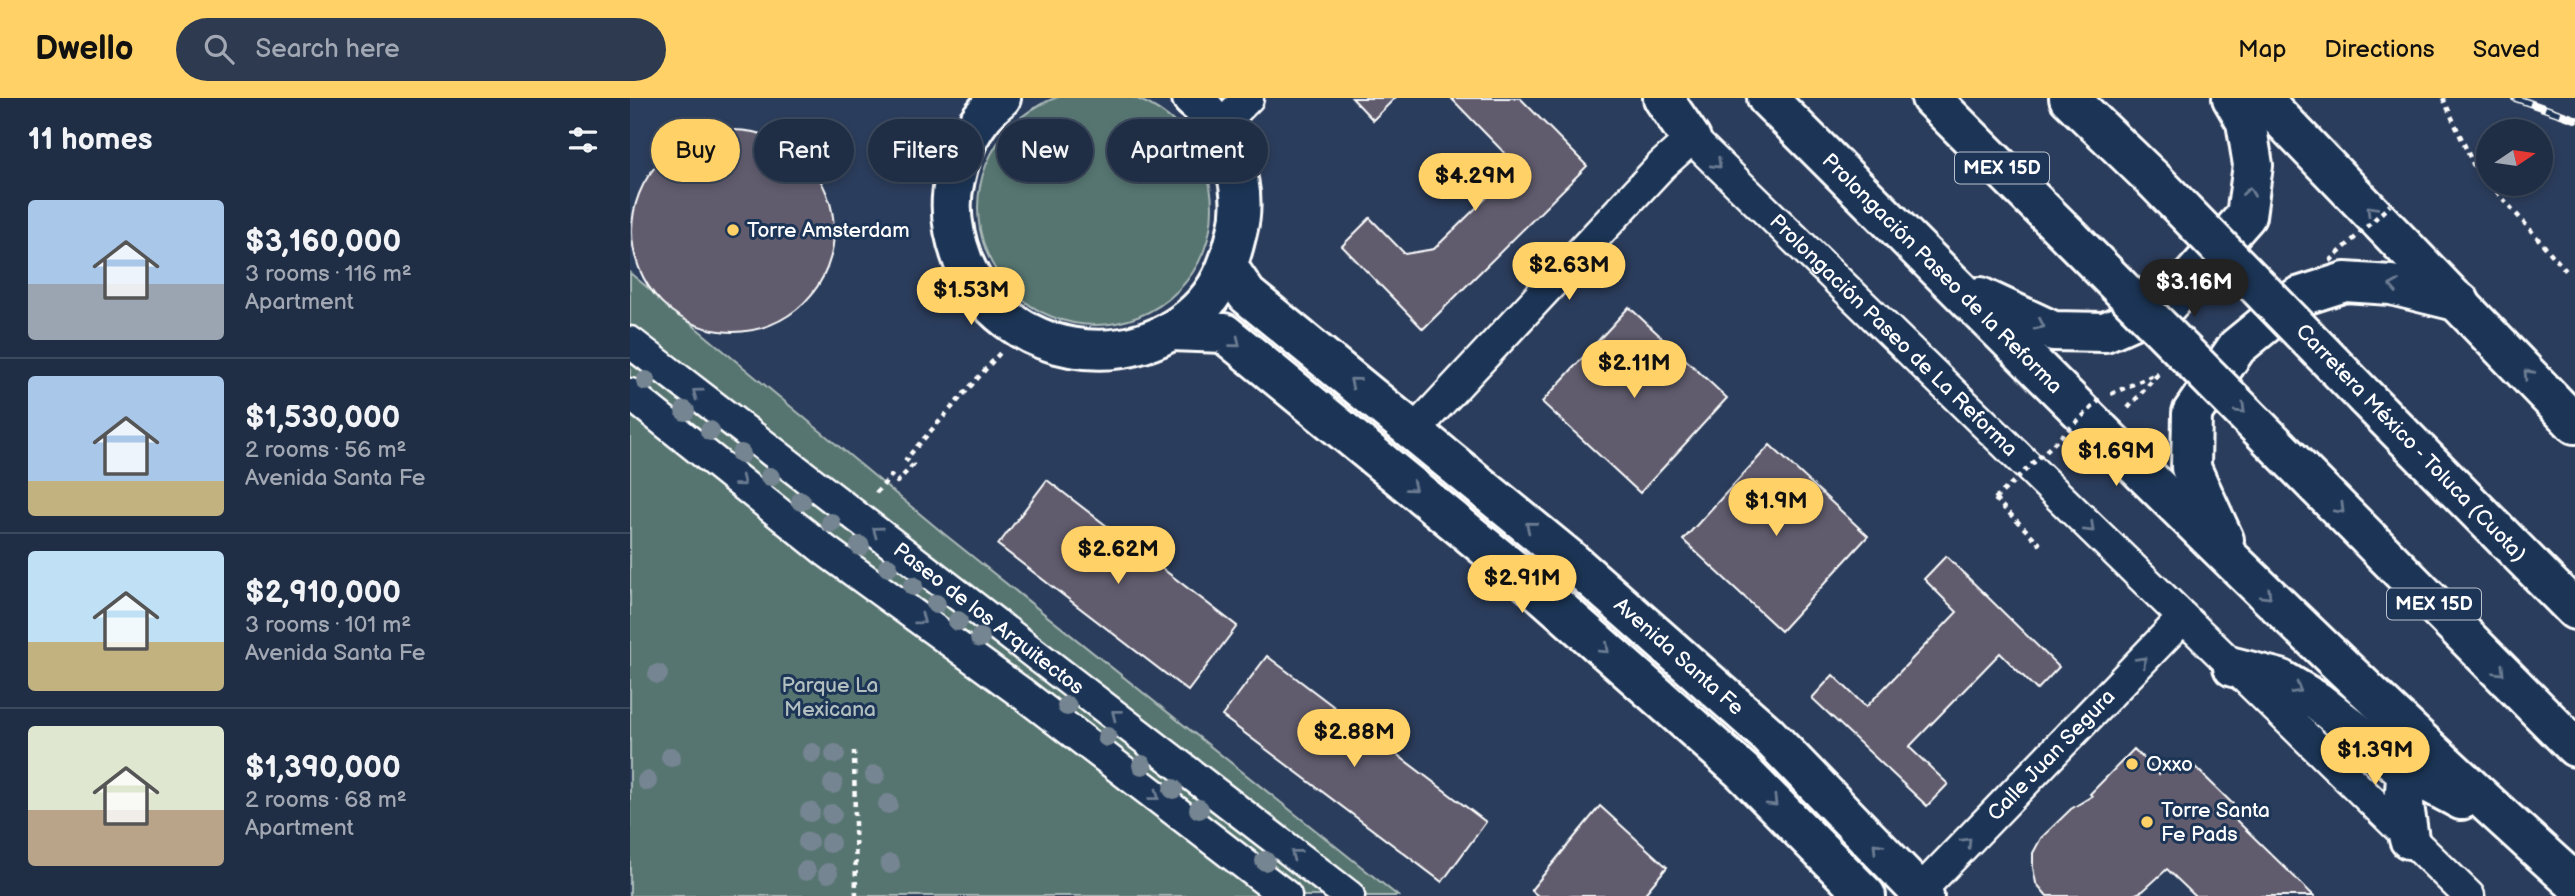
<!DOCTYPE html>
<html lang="en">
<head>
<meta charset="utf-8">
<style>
  body { margin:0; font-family:"Balsamiq Sans",sans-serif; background:#2d3a50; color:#f1f3f6; height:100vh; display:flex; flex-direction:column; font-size:26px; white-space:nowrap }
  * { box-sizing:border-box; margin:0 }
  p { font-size:23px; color:#a2a8b3 }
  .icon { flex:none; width:38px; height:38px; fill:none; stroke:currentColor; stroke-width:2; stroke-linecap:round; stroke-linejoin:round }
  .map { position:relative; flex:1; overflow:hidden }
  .details { display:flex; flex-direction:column; background:#202e45; width:630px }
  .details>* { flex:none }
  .hud { position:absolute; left:21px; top:21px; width:665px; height:63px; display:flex; gap:14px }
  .needle { width:46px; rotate:77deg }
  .tools { position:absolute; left:1846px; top:21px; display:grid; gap:14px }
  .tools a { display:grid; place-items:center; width:77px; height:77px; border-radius:50%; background:#202e45; box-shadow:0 4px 10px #0003,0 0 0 2px #3d4a5e; font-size:35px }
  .price { position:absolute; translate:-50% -60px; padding:0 16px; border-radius:24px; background:#ffd166; color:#111; font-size:23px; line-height:46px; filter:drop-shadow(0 2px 4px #0008) }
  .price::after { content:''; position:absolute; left:50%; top:42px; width:21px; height:16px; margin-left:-10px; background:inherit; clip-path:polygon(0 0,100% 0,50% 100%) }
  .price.active { background:#222; color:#fff }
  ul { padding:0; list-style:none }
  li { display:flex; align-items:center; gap:21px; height:175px; padding:0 28px }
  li+li { border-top:2px solid #3d4a5e }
  li span { display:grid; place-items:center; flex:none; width:196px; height:140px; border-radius:7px; color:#555 }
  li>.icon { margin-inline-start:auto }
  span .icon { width:84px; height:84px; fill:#fffc; stroke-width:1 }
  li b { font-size:30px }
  h2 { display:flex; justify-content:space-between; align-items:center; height:84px; padding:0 28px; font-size:30px }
  .tag { padding:0 24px; border-radius:32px; background:#202e45; box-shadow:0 4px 10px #0003,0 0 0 2px #3d4a5e; font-size:24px; line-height:63px }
  .tag.active { background:#ffd166; color:#111 }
  header { display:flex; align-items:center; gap:42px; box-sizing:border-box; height:98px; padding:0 35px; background:#ffd166; color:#111 }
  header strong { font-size:33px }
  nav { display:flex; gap:38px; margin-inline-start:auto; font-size:24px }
  .search { width:490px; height:63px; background:#2d3a50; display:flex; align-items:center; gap:18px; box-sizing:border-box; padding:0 24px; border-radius:38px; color:#a2a8b3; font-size:26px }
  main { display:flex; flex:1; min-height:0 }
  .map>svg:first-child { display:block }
</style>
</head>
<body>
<header>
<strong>Dwello</strong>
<div class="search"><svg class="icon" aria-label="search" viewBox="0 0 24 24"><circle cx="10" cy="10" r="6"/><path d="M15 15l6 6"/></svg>Search here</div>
<nav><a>Map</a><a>Directions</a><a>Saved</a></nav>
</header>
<main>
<section class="details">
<h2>11 homes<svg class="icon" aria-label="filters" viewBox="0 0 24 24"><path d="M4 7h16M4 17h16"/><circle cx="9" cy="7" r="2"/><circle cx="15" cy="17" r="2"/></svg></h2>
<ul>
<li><span style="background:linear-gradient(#a9c7e8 60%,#9aa5b1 0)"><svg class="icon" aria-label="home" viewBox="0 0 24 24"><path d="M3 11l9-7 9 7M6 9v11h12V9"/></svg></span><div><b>$3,160,000</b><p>3 rooms · 116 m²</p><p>Apartment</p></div></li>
<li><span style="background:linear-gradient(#a9c7e8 75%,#c2b280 0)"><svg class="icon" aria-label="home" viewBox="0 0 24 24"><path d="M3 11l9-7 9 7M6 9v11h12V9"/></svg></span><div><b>$1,530,000</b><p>2 rooms · 56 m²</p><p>Avenida Santa Fe</p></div></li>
<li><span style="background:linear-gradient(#bfe0f5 65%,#c2b280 0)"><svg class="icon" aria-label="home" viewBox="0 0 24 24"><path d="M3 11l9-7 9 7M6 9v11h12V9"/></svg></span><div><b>$2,910,000</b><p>3 rooms · 101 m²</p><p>Avenida Santa Fe</p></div></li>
<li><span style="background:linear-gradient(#dfe7d0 60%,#b9a48a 0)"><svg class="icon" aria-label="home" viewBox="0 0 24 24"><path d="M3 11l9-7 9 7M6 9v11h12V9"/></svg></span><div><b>$1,390,000</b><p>2 rooms · 68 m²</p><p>Apartment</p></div></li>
</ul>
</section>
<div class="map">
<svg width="1945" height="798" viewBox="0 0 1945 798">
  <rect width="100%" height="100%" fill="#2b3d5c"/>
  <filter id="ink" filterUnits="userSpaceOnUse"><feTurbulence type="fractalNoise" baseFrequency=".0143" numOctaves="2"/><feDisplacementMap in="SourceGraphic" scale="14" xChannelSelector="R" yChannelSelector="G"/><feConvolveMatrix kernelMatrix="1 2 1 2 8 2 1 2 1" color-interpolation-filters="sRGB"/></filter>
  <g filter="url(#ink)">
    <g fill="#577471" stroke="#abbab8" stroke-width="2">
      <circle cx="465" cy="110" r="117"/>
      <path d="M0 175 313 435 768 798H0Z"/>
    </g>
    <g fill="#615c6e" stroke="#fff" stroke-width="2">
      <path d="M722 0H765L743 22Z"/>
      <path d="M821 0H890L957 68 793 231 712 148 740 120 775 156 804 151 888 69Z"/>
      <circle cx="103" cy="133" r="101"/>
      <path d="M999 209 1097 300 1010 395 912 304Z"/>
      <path d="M1140 347 1238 438 1151 533 1053 442Z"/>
      <path d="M417 382 607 528 558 593 368 447Z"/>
      <path d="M1316 458 1429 569 1407 592 1370 555 1279 649 1318 686 1297 708 1182 600 1203 577 1236 609 1327 514 1294 481Z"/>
      <path d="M637 558 856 724 812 784 592 618Z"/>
      <path d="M1504 651 1529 676 1542 663 1555 675 1563 667 1610 713 1603 719 1684 798H1565L1537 771 1513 793 1501 798H1417L1406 785 1403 770V755L1411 740 1441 711 1462 698 1460 696Z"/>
      <path d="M970 708 1037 769 1013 798H908L901 792Z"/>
    </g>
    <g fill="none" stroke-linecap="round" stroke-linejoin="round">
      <g stroke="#fff" stroke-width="35">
        <g id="street">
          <path id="s1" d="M1046 25 1839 798"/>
          <path d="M588 30 618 0"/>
          <path id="s2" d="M0 244 719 798"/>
          <path d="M0 296 196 453 393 596 656 798"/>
          <path d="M784 333 1032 67 1061 41"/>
          <path id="s3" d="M1290 793 1553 520"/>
        </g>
      </g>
      <g stroke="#fff" stroke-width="44">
        <g id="secondary">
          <path d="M371 0C345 21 332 48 325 81 318 108 323 137 333 163 372 259 504 283 574 206 593 185 601 160 607 134 619 89 598 29 562 0"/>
          <path d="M1033 0 1061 41"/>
          <path id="s4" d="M1137 0C1403 265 1666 534 1945 785"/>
          <path d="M1631 0 1945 326"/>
          <path id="s5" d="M598 169 617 197 938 460 1136 635 1294 798"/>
          <path d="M1350 199 1423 233 1475 234 1538 206 1616 118 1623 67 1616 24 1602 0"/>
          <path d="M541 233 594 235 666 294 908 492 1112 673 1236 798"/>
          <path d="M1594 442 1561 370 1562 315 1607 249 1668 199 1715 184 1761 187 1830 204"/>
          <path d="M1603 569 1650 581 1687 603 1776 673 1831 702"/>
          <path d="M1778 651 1774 707 1779 741"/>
        </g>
      </g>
      <g stroke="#fff" stroke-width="44">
        <g id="highway">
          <path d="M1301 0 1442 141"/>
          <path d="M1439 0 1523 81"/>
          <path d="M1736 300 1945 512"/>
          <path d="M1662 363 1945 649"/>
        </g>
      </g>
      <g stroke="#fff" stroke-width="4.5" stroke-dasharray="5 5" stroke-linecap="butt">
        <path d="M1813 0 1844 68 1858 85"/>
        <path d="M1860 86 1939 176"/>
        <path d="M1481 296 1528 275"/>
        <path d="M1498 310 1529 275"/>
        <path d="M246 395 261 378 267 384 283 367 276 361 370 255"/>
        <path d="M1365 401 1409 445 1406 448"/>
        <path d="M224 653 226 798"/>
      </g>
      <use href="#street" stroke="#1d3557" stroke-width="30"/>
      <use href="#secondary" stroke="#1d3557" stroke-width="38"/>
      <use href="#highway" stroke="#1d3557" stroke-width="38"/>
      <g stroke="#fff" stroke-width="8">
        <path id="rail" d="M1885 0 1945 21"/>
      </g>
      <use href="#rail" stroke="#1d3557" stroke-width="5" stroke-dasharray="16" stroke-linecap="butt"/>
      <g stroke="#fff" stroke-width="44" stroke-linecap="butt">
        <g id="highway-bridge">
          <path d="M1523 81 1736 300"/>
          <path d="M1442 141 1662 363"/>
        </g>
      </g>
      <g stroke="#fff" stroke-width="4.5" stroke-dasharray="5 5" stroke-linecap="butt">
        <path d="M1700 163 1760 107"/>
        <path d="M1365 401 1472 300"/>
      </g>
      <use href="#highway-bridge" stroke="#1d3557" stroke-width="38"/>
    </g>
    <g fill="#768592">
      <circle cx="16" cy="283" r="10"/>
      <circle cx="55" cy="313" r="10"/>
      <circle cx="80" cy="333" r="10"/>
      <circle cx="111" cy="356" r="10"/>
      <circle cx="140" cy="379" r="10"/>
      <circle cx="171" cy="403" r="10"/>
      <circle cx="201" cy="425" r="10"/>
      <circle cx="230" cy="448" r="10"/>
      <circle cx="258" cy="469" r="10"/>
      <circle cx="283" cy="488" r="10"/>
      <circle cx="306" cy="506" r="10"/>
      <circle cx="328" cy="523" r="10"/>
      <circle cx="350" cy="540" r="10"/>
      <circle cx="28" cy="576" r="10"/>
      <circle cx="437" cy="608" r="10"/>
      <circle cx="477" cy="639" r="10"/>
      <circle cx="182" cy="655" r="10"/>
      <circle cx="205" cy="656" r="10"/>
      <circle cx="41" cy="659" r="10"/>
      <circle cx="512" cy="667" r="10"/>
      <circle cx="245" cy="677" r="10"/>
      <circle cx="17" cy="683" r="10"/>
      <circle cx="203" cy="686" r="10"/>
      <circle cx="543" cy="691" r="10"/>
      <circle cx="258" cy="706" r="10"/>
      <circle cx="569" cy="711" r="10"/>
      <circle cx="180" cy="714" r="10"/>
      <circle cx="202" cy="716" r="10"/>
      <circle cx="178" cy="744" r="10"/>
      <circle cx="200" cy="745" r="10"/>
      <circle cx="635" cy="763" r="10"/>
      <circle cx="260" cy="766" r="10"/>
      <circle cx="176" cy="773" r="10"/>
      <circle cx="198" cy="775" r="10"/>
    </g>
    <defs><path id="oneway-chevron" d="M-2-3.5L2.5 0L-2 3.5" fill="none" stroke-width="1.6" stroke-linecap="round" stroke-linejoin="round" transform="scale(1.75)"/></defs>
    <g stroke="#6c7c92">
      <use href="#oneway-chevron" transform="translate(1087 66) rotate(44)"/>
      <use href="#oneway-chevron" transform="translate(1619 94) rotate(-82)"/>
      <use href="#oneway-chevron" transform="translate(1741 112) rotate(-134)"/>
      <use href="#oneway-chevron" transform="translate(1764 188) rotate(-170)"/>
      <use href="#oneway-chevron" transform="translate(1410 227) rotate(25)"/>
      <use href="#oneway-chevron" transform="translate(606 245) rotate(39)"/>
      <use href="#oneway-chevron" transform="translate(1898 276) rotate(-133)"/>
      <use href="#oneway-chevron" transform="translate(724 284) rotate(-141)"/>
      <use href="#oneway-chevron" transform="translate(67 295) rotate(-143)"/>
      <use href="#oneway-chevron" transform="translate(1611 311) rotate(45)"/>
      <use href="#oneway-chevron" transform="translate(111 384) rotate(39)"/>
      <use href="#oneway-chevron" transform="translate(782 389) rotate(39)"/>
      <use href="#oneway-chevron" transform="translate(1710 411) rotate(45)"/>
      <use href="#oneway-chevron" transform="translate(900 428) rotate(-141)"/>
      <use href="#oneway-chevron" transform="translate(1460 430) rotate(44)"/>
      <use href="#oneway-chevron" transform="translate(247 433) rotate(-143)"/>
      <use href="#oneway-chevron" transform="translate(1637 497) rotate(44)"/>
      <use href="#oneway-chevron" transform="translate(291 522) rotate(36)"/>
      <use href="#oneway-chevron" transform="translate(975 551) rotate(42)"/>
      <use href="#oneway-chevron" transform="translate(1512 563) rotate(-46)"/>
      <use href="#oneway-chevron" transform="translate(1870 573) rotate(45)"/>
      <use href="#oneway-chevron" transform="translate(1667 591) rotate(30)"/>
      <use href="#oneway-chevron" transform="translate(486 616) rotate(-142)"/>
      <use href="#oneway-chevron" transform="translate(525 698) rotate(38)"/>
      <use href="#oneway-chevron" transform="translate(1143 704) rotate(45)"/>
      <use href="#oneway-chevron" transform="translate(1337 744) rotate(-46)"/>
      <use href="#oneway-chevron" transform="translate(1247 749) rotate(-134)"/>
      <use href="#oneway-chevron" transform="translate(665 756) rotate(-142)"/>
    </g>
  </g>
  <g fill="#ffd166" stroke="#1d3557" stroke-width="2.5">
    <circle cx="103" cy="132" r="7"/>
    <circle cx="1502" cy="666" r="7"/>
    <circle cx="1517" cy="724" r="7"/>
  </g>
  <g text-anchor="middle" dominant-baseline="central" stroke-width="6" stroke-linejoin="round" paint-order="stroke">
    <g fill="#1d3557" stroke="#bbc2cd" stroke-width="2">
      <rect x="1325" y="54.5" width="94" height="31" rx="5"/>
      <rect x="1757" y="490.5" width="94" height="31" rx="5"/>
    </g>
    <g font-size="19" font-weight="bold" fill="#fff">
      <text x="1372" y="70">MEX 15D</text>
      <text x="1804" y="506">MEX 15D</text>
    </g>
    <g font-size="21" fill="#fff" stroke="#1d3557" text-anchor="start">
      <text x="117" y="132">Torre Amsterdam</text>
      <text x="1516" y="666">Oxxo</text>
      <text x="1531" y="712">Torre Santa<tspan x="1531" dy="24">Fe Pads</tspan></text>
    </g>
    <g font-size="21" fill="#fff" stroke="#1d3557">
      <text stroke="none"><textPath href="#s4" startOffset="248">Prolongación Paseo de la Reforma</textPath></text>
      <text stroke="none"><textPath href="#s1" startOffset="304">Prolongación Paseo de La Reforma</textPath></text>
      <text transform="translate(1781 345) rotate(46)">Carretera México - Toluca (Cuota)</text>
      <text stroke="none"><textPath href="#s2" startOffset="453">Paseo de los Arquitectos</textPath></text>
      <text stroke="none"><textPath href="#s5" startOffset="597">Avenida Santa Fe</textPath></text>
      <text stroke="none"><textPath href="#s3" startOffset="189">Calle Juan Segura</textPath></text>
    </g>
    <g font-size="21" fill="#b3c0bf" stroke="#1d3557">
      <text x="200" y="587">Parque La<tspan x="200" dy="24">Mexicana</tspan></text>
    </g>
  </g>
</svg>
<div class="tools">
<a><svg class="needle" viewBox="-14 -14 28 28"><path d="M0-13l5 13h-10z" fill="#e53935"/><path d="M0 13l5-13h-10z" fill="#a2a8b3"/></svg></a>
</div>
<b class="price" style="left:845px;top:115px">$4.29M</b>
<b class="price" style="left:939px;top:204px">$2.63M</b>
<b class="price active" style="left:1564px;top:221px">$3.16M</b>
<b class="price" style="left:341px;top:229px">$1.53M</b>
<b class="price" style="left:1004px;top:302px">$2.11M</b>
<b class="price" style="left:1486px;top:390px">$1.69M</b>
<b class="price" style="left:1146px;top:440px">$1.9M</b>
<b class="price" style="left:488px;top:488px">$2.62M</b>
<b class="price" style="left:892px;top:517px">$2.91M</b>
<b class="price" style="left:724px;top:671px">$2.88M</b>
<b class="price" style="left:1745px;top:689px">$1.39M</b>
<div class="hud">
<a class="tag active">Buy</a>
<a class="tag">Rent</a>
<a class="tag">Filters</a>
<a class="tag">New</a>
<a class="tag">Apartment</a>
</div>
</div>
</main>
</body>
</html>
